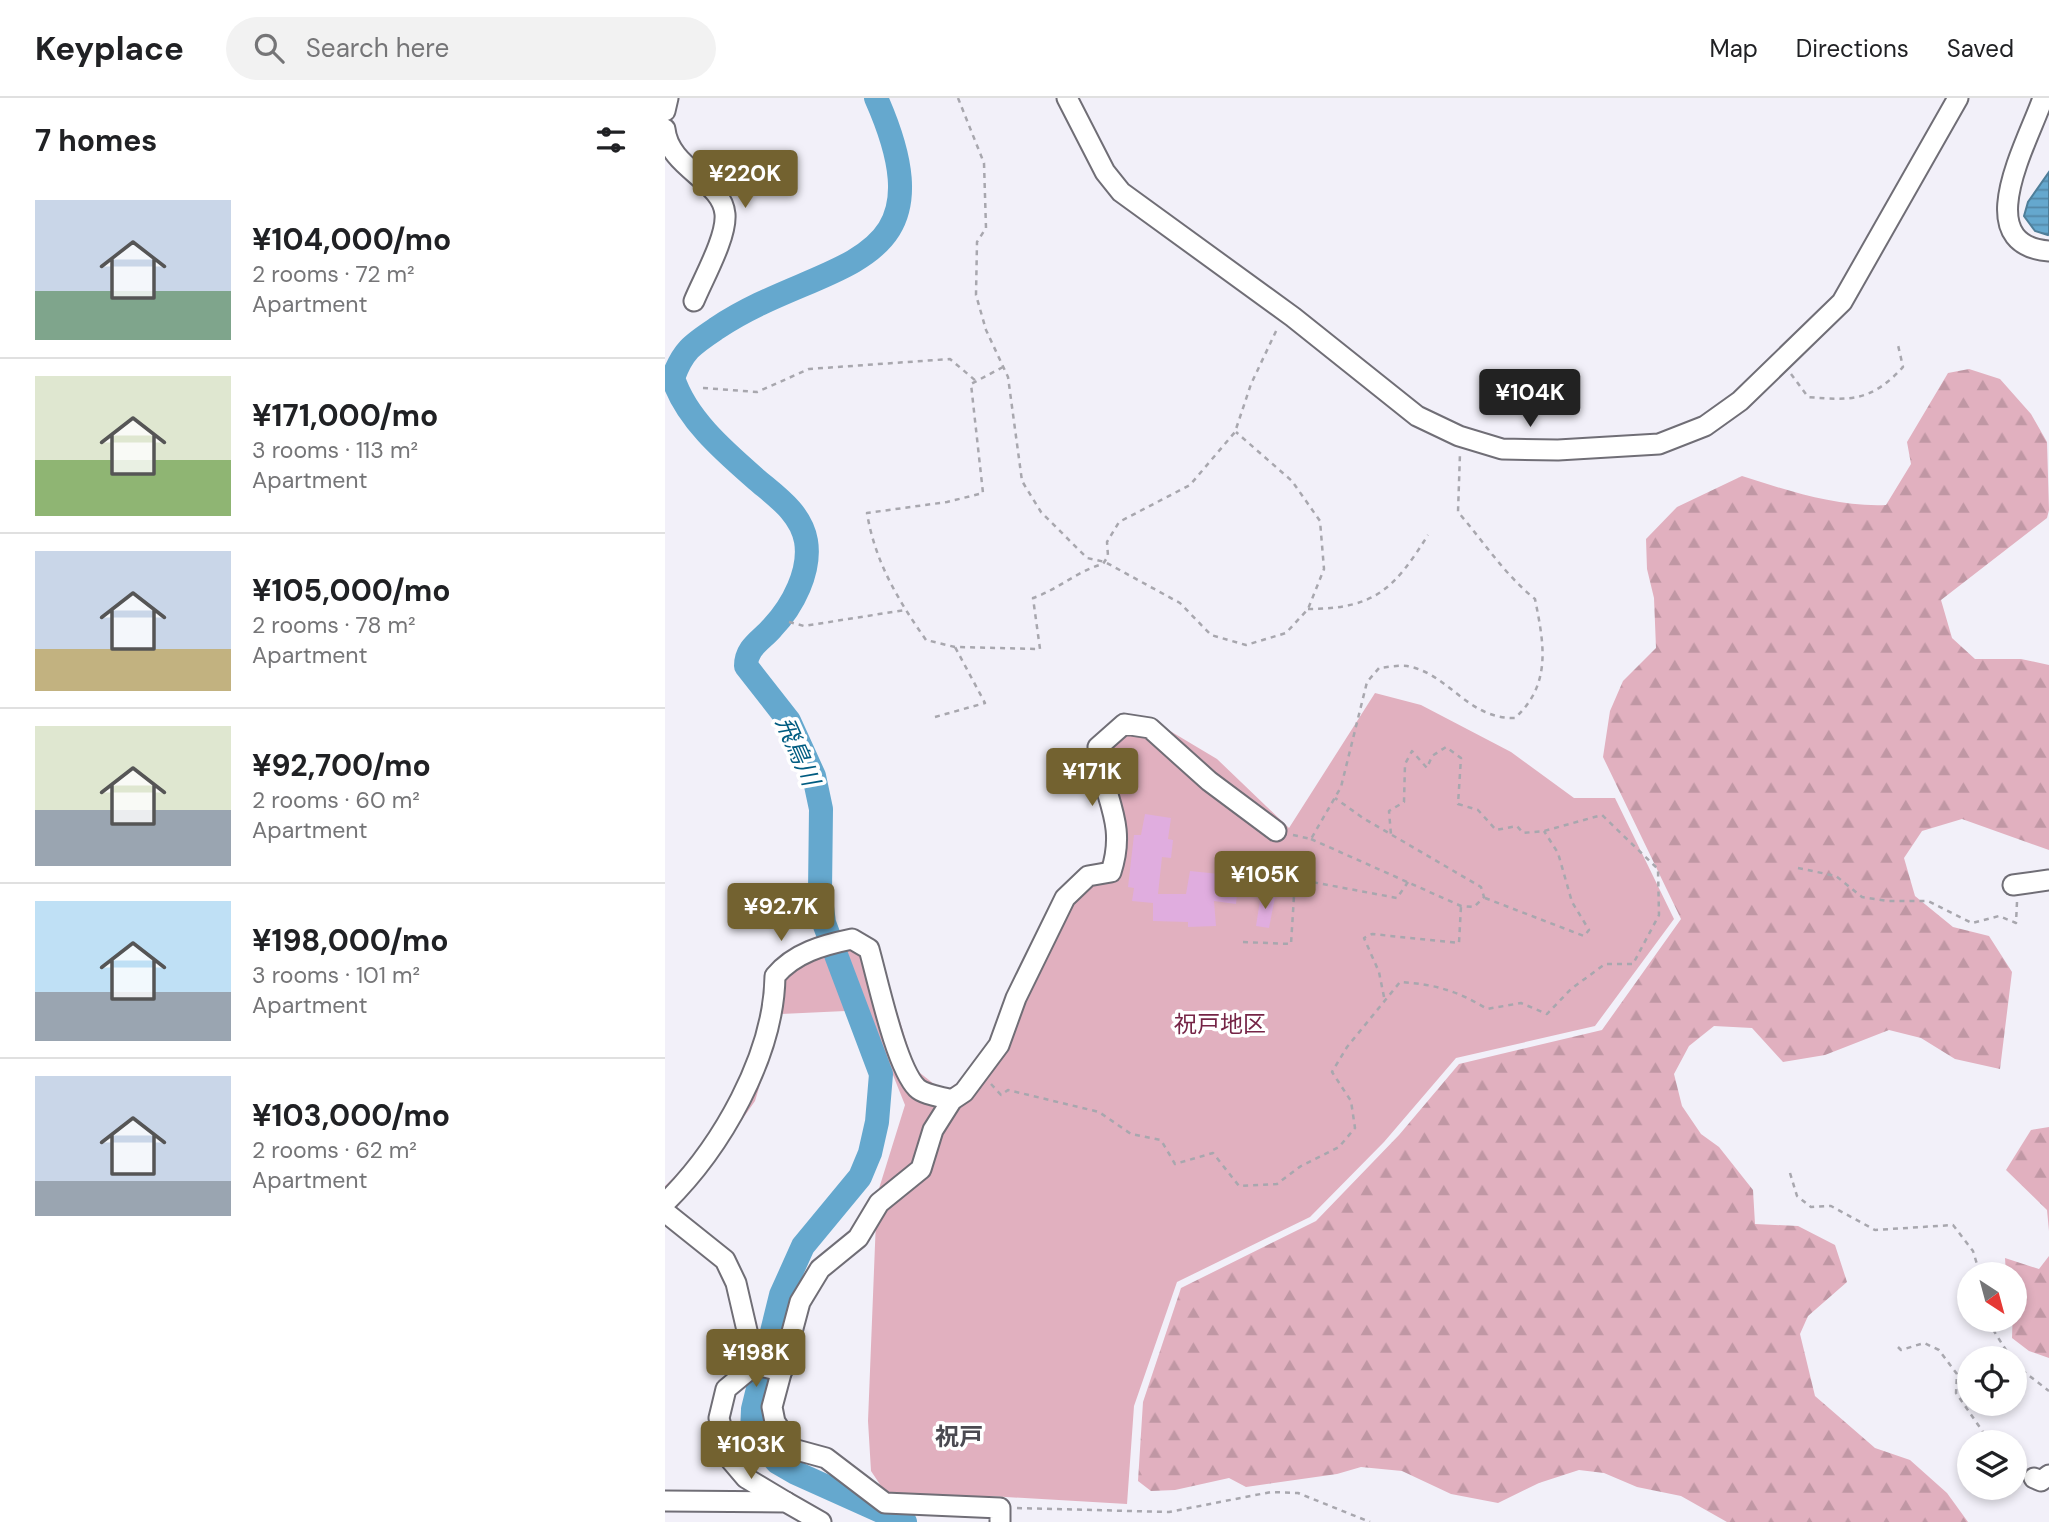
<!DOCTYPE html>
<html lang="en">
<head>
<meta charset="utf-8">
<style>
  body { margin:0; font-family:"DM Sans","Noto Sans JP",sans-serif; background:#f2f2f2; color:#202124; height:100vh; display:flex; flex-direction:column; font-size:26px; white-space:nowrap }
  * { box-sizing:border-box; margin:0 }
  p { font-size:23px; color:#757577 }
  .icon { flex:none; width:38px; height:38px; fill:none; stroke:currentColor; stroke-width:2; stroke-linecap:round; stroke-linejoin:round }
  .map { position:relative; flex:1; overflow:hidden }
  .side { display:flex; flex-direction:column; background:#fff; width:665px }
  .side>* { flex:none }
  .needle { width:46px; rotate:144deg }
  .tools { position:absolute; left:1292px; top:1164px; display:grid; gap:14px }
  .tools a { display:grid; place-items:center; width:70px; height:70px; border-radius:50%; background:#fff; box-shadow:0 4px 10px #0003; font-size:35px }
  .price { position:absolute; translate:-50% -60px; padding:0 16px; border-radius:7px; background:#736230; color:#fff; font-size:23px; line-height:46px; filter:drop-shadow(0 2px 4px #0008) }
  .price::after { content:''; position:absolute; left:50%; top:42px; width:21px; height:16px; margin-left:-10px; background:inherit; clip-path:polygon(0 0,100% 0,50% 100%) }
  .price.selected { background:#222; color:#fff }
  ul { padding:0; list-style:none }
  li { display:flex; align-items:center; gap:21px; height:175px; padding:0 35px }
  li+li { border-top:2px solid #e0e0e0 }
  li span { display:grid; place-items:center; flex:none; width:196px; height:140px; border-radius:0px; color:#555 }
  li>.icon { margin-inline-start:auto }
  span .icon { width:84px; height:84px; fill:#fffc; stroke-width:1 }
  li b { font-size:30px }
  h2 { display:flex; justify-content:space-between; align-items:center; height:84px; padding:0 35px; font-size:30px }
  header { display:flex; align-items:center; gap:42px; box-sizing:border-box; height:98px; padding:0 35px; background:#fff; border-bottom:2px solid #e0e0e0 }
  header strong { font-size:33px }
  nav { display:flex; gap:38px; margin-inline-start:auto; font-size:24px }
  .search { width:490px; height:63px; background:#f2f2f2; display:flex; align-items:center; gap:18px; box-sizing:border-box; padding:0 24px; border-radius:38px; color:#757577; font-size:26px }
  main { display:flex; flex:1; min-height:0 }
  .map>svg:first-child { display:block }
</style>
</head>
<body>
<header>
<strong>Keyplace</strong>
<div class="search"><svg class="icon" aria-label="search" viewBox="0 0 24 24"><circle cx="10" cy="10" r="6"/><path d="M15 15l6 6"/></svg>Search here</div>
<nav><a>Map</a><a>Directions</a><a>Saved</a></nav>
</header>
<main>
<section class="side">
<h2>7 homes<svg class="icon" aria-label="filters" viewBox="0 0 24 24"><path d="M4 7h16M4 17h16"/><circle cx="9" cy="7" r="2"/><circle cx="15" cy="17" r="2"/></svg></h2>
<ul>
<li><span style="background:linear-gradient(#c9d6e8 65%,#7fa58c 0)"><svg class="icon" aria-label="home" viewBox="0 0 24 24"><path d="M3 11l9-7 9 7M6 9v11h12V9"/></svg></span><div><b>¥104,000/mo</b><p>2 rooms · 72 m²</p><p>Apartment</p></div></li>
<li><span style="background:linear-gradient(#dfe7d0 60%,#8fb573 0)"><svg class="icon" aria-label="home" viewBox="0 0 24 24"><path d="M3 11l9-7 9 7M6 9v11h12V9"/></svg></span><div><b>¥171,000/mo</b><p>3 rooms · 113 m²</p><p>Apartment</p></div></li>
<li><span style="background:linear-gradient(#c9d6e8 70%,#c2b280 0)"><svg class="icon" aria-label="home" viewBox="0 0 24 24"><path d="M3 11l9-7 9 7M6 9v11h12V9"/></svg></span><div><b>¥105,000/mo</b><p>2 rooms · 78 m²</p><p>Apartment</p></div></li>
<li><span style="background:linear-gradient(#dfe7d0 60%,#9aa5b1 0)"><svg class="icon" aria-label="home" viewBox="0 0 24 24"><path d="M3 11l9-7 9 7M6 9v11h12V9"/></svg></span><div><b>¥92,700/mo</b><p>2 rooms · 60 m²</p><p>Apartment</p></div></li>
<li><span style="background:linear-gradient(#bfe0f5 65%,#9aa5b1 0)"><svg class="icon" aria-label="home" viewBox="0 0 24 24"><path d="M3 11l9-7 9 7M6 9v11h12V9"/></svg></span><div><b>¥198,000/mo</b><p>3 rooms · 101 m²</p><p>Apartment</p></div></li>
<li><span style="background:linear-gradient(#c9d6e8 75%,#9aa5b1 0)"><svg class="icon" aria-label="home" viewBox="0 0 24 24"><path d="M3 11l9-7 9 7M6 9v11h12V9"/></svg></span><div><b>¥103,000/mo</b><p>2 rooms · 62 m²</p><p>Apartment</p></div></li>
</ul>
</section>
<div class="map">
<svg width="1384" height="1424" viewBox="0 0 1384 1424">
  <defs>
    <pattern id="forest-firs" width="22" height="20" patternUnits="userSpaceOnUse" patternTransform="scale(1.75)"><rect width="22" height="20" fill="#e1b0bf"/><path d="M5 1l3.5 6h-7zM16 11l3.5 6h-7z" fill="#c097a4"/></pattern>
    <pattern id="water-rules" width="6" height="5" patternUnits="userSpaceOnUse" patternTransform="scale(1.75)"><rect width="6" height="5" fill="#65a8ce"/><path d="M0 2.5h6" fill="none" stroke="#5288a7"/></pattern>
  </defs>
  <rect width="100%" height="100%" fill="#f2f0f9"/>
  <g fill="url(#forest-firs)">
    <path d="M1304 271 1335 281 1366 316 1382 344 1384 412 1382 420 1276 502 1287 540 1310 561H1356L1384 567V752L1297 721 1257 733 1239 760 1250 798 1288 829 1324 838 1347 874 1335 971 1290 961 1256 940 1224 932 1160 957 1118 964 1087 930 1049 928 1024 948 1009 976 1017 1008 1036 1036 1054 1049 1088 1092 1090 1126 1133 1128 1170 1147 1182 1184 1143 1218 1135 1236 1150 1298 1210 1350 1245 1362 1282 1395 1303 1424H1062L1016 1398 972 1389 939 1375 914 1372 874 1385 833 1405 786 1396 737 1373 696 1369 672 1376 581 1389 564 1380 510 1392 486 1393 473 1383 478 1304 516 1190 651 1123 734 1037 794 966 937 932 1016 821 938 659 945 613 958 583 991 550 989 500 982 471 981 441 1012 409 1077 378C1124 393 1171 409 1221 407L1246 366 1242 344 1283 275Z"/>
    <path d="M1384 1029V1133L1382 1112 1341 1072 1366 1032Z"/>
    <path d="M1384 1158V1260L1364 1253 1347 1240 1349 1176H1341L1340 1160 1374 1171Z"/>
  </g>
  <path fill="#e1b0bf" d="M710 595 756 607 846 654 909 700H950L1009 821 930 928 791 960 719 1044 645 1119 512 1184 469 1308 462 1406 325 1398 224 1400 206 1373 203 1323 212 1097 240 1007 202 912 116 916 90 1003 32 1086 0 1123V1088C39 1052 79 994 91 942 97 919 98 895 101 872L122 856 188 831 210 844 250 971 279 994 299 980 325 948 400 787 439 762 443 735 431 639 485 621 552 661 624 730Z"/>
  <path fill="url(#water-rules)" stroke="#4f7e99" stroke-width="2" d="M1384 74V136L1383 137 1370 133 1359 118 1363 104Z"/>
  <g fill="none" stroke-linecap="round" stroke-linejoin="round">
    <path stroke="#65a8ce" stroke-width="24" d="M211 0C290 178 158 159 52 230 28 246 18 252 8 280 21 321 60 354 92 382 112 399 136 415 141 443 146 473 128 508 107 530 97 542 81 549 81 568L124 623 149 678 156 711 155 793 159 825 216 976 212 1024 205 1055 195 1079 138 1148 116 1197 88 1311 87 1335 112 1364 131 1375 240 1424"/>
  </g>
  <g fill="#e0addf">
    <path d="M480 716 506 720 503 741 508 742 506 760 497 759 493 796H521L525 773 574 778 571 806 549 803 551 828 523 829V824L488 823V805L467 803 469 790 463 789 469 737H476Z"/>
    <path d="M596 796 610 799 604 830 591 828Z"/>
  </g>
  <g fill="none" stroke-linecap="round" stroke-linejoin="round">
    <g stroke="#706e76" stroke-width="23">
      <g id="minor">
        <path d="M402 0 440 74 456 94 628 219 752 318 794 338 837 351 893 352 994 346 1040 328 1075 303 1177 204 1293 0"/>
        <path d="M1378 0C1363 44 1303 147 1384 153"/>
        <path d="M0 13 3 0"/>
        <path d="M0 31C4 71 57 82 60 116 62 139 38 181 29 203"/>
        <path d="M1348 787 1384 782"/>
        <path d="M0 1105C56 1050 109 958 110 878 129 855 158 847 187 841L204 851C213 883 231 969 252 990 259 997 278 999 287 1002"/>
        <path d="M0 1114 60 1162 71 1185 90 1267"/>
        <path d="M117 1273 90 1267 61 1291 54 1320 64 1360 81 1380 121 1404"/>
        <path d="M1369 1380 1376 1383 1384 1377"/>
        <path d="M0 1403 121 1404 156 1424"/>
        <path d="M335 1424V1410L220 1405 161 1360 128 1351 110 1324 107 1309 135 1204 155 1171 193 1140 214 1105 256 1071 268 1032 287 1002 299 994 334 947 351 900 400 800 423 778 446 774C463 722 436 698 433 649L459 626 485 630 544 683 611 733"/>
      </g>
    </g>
    <g stroke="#a8a7ae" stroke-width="2.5" stroke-dasharray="5 5" stroke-linecap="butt">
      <path d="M293 0 319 65 321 130 312 144 311 197 321 232 343 279 357 383 376 414 422 460 440 464 515 505 546 537 581 547 621 535 643 511 659 471 655 423 627 383 571 334"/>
      <path d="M338 269 306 286 318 395 282 404 202 415C210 464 233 502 261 542L290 549 375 551 368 500C394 491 412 473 438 466L443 458 442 444 454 424 525 387 570 334 586 286 613 229"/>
      <path d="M1126 276 1143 299C1186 303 1207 303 1238 269L1233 247"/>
      <path d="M38 290 92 294 144 271 285 261 311 283"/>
      <path d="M643 511C710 511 729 491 763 437"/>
      <path d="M124 524 139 528 240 512"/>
      <path d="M270 619 320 605 290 549"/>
      <path d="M628 737 646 741 676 689 702 584 714 570C723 569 734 567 742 568 785 576 802 621 850 620 887 586 879 546 870 501 839 476 819 444 793 414L795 355"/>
      <path d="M646 741 796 808 809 809 819 799 816 789 698 720 670 700"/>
      <path d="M1133 770 1171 778 1197 799 1223 803H1263L1307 825 1334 818 1351 825 1352 804"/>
      <path d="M820 800 919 838 924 832 907 804 893 755 879 733"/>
      <path d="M578 844 626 846 629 798 647 784 732 800 743 784"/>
      <path d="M719 899 714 874 699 840 707 836 794 845 796 808"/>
      <path d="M326 986 336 997 343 992 434 1014 466 1036 496 1042 510 1066 548 1055 574 1088 612 1086 636 1068 674 1049 690 1030 686 1003 667 974 682 949 735 884C769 886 793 893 822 911L856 905 882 916 906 891 940 866H968L994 817 993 771 937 717 879 733 858 735 852 728 831 732 813 712 793 706 796 660 781 649 767 658 762 670 747 653 740 666 739 704 724 713 726 737"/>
      <path d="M1125 1075 1132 1098 1146 1109 1166 1108 1210 1132 1288 1127 1308 1153 1315 1176"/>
      <path d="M1326 1222 1327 1230 1346 1260"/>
      <path d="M1233 1249 1236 1252 1259 1245 1274 1252 1292 1276 1291 1295 1325 1344"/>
      <path d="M1349 1266 1384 1293"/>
      <path d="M1349 1364 1358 1371"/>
      <path d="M352 1410 504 1414 606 1394 633 1395 705 1424"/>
    </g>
    <use href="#minor" stroke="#fff" stroke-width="19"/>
  </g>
  <g text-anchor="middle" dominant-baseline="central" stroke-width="7" stroke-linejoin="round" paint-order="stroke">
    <g font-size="23" fill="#752446" stroke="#fff">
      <text x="555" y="926">祝戸地区</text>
    </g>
    <g font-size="24" font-style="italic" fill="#005c81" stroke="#fff">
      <text transform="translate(133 653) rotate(66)">飛鳥川</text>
    </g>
    <g font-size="24" font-weight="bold" fill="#4b4a51" stroke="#fff">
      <text x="294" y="1338">祝戸</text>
    </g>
  </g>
</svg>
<div class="tools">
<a><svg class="needle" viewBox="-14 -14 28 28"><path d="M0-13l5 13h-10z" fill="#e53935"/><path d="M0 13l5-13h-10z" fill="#757577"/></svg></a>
<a><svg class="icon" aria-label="locate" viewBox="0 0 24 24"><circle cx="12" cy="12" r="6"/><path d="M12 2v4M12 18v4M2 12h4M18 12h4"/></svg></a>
<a><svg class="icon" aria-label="layers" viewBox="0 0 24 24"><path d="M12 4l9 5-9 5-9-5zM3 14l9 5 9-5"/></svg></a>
</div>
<b class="price" style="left:80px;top:112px">¥220K</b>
<b class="price selected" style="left:865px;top:331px">¥104K</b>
<b class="price" style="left:427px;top:710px">¥171K</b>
<b class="price" style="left:600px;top:813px">¥105K</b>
<b class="price" style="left:116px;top:845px">¥92.7K</b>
<b class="price" style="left:91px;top:1291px">¥198K</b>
<b class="price" style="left:86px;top:1383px">¥103K</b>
</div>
</main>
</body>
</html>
